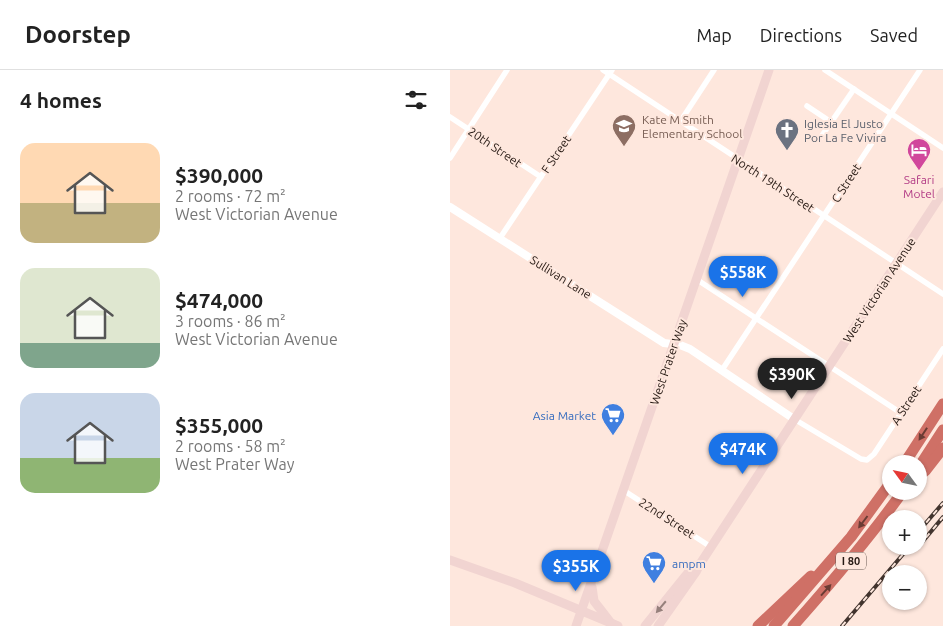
<!DOCTYPE html>
<html lang="en">
<head>
<meta charset="utf-8">
<style>
  body { margin:0; font-family:Ubuntu,sans-serif; background:#f2f2f2; color:#222; height:100vh; display:flex; flex-direction:column; font-size:19px; white-space:nowrap }
  * { box-sizing:border-box; margin:0 }
  p { font-size:16px; color:#767676 }
  .icon { flex:none; width:28px; height:28px; fill:none; stroke:currentColor; stroke-width:2; stroke-linecap:round; stroke-linejoin:round }
  .map { position:relative; flex:1; overflow:hidden }
  .details { display:flex; flex-direction:column; background:#fff; width:450px }
  .details>* { flex:none }
  .needle { width:32px; rotate:303deg }
  .fabs { position:absolute; left:432px; top:385px; display:grid; gap:10px }
  .fabs a { display:grid; place-items:center; width:45px; height:45px; border-radius:50%; background:#fff; box-shadow:0 1px 4px #0004; font-size:25px }
  .price { position:absolute; translate:-50% -42px; padding:0 11px; border-radius:18px; background:#1a73e8; color:#fff; font-size:16px; line-height:32px; filter:drop-shadow(0 1px 2px #0008) }
  .price::after { content:''; position:absolute; left:50%; top:30px; width:15px; height:11px; margin-left:-8px; background:inherit; clip-path:polygon(0 0,100% 0,50% 100%) }
  .price.on { background:#222; color:#fff }
  ul { padding:0; list-style:none }
  li { display:flex; align-items:center; gap:15px; height:125px; padding:0 20px }
  li span { display:grid; place-items:center; flex:none; width:140px; height:100px; border-radius:15px; color:#555 }
  li>.icon { margin-inline-start:auto }
  span .icon { width:60px; height:60px; fill:#fffc; stroke-width:1 }
  li b { font-size:21px }
  h2 { display:flex; justify-content:space-between; align-items:center; height:60px; padding:0 20px; font-size:21px }
  header { display:flex; align-items:center; gap:30px; box-sizing:border-box; height:70px; padding:0 25px; background:#fff; border-bottom:1px solid #e0e0e0 }
  header strong { font-size:24px }
  nav { display:flex; gap:28px; margin-inline-start:auto; font-size:18px }
  main { display:flex; flex:1; min-height:0 }
  .map>svg:first-child { display:block }
</style>
</head>
<body>
<header>
<strong>Doorstep</strong>
<nav><a>Map</a><a>Directions</a><a>Saved</a></nav>
</header>
<main>
<section class="details">
<h2>4 homes<svg class="icon" aria-label="filters" viewBox="0 0 24 24"><path d="M4 7h16M4 17h16"/><circle cx="9" cy="7" r="2"/><circle cx="15" cy="17" r="2"/></svg></h2>
<ul>
<li><span style="background:linear-gradient(#ffd9b3 60%,#c2b280 0)"><svg class="icon" aria-label="home" viewBox="0 0 24 24"><path d="M3 11l9-7 9 7M6 9v11h12V9"/></svg></span><div><b>$390,000</b><p>2 rooms · 72 m²</p><p>West Victorian Avenue</p></div></li>
<li><span style="background:linear-gradient(#dfe7d0 75%,#7fa58c 0)"><svg class="icon" aria-label="home" viewBox="0 0 24 24"><path d="M3 11l9-7 9 7M6 9v11h12V9"/></svg></span><div><b>$474,000</b><p>3 rooms · 86 m²</p><p>West Victorian Avenue</p></div></li>
<li><span style="background:linear-gradient(#c9d6e8 65%,#8fb573 0)"><svg class="icon" aria-label="home" viewBox="0 0 24 24"><path d="M3 11l9-7 9 7M6 9v11h12V9"/></svg></span><div><b>$355,000</b><p>2 rooms · 58 m²</p><p>West Prater Way</p></div></li>
</ul>
</section>
<div class="map">
<svg width="493" height="556" viewBox="0 0 493 556">
  <rect width="100%" height="100%" fill="#fee7dd"/>
  <g fill="none" stroke-linecap="round" stroke-linejoin="round">
    <g stroke="#fff" stroke-width="5.5">
      <path d="M153 0 493 224"/>
      <path d="M375 0 493 78"/>
      <path d="M357 36 381 52"/>
      <path d="M0 47 91 107"/>
      <path d="M230 52 264 0"/>
      <path d="M371 67 404 19"/>
      <path d="M0 88 57 0"/>
      <path d="M50 168 162 0"/>
      <path d="M246 209 451 343"/>
      <path d="M272 300 470 0"/>
      <path d="M344 349 411 389 417 390 424 384 493 279"/>
      <path d="M173 420 261 477"/>
    </g>
    <path stroke="#fff" stroke-width="8" d="M0 137 214 273 230 275 240 279 344 349"/>
    <g stroke="#f1d4d1" stroke-width="9">
      <path d="M0 490 65 513 168 556"/>
      <path d="M142 517 144 531 161 553"/>
      <path d="M126 556 319 0"/>
      <path d="M195 556 241 499 250 494"/>
      <path d="M208 556 246 502 250 494 493 122"/>
    </g>
    <g stroke="#cf7066" stroke-width="11">
      <path d="M454 394 493 334"/>
      <path d="M469 397 493 360"/>
      <path d="M469 406 476 400 493 378"/>
      <path d="M308 556 361 506"/>
      <path d="M324 556 401 467 441 412"/>
      <path d="M343 556C382 512 419 469 453 421"/>
    </g>
    <g stroke="#42342e" stroke-width="4">
      <g id="rail">
        <path d="M469 461 493 433"/>
        <path d="M469 476 493 447"/>
        <path d="M392 556 460 476"/>
      </g>
    </g>
    <use href="#rail" stroke="#fee7dd" stroke-width="2" stroke-dasharray="5.5" stroke-linecap="butt"/>
  </g>
  <defs><path id="oneway-solid" d="M-6-.8H1V-3.2L6.5 0L1 3.2V.8H-6Z" transform="scale(1.25)"/></defs>
  <g fill="#6a3c34">
    <use href="#oneway-solid" transform="translate(473 364) rotate(123)"/>
    <use href="#oneway-solid" transform="translate(413 452) rotate(127)"/>
    <use href="#oneway-solid" transform="translate(376 520) rotate(-48)"/>
  </g>
  <use fill="#96807c" href="#oneway-solid" transform="translate(211 537) rotate(130)"/>
  <defs>
    <g id="school-pin" transform="scale(1.25)"><path d="M0 17L-7.5 6A9.5 9.5 0 1 1 7.5 6Z" fill="#8d6e63" stroke="#fee7dd"/><path d="M0-5L7-2L0 1L-7-2ZM-4 1L0 2.5L4 1V4Q0 6-4 4Z" fill="#fff"/></g>
    <g id="church-pin" transform="scale(1.25)"><path d="M0 17L-7.5 6A9.5 9.5 0 1 1 7.5 6Z" fill="#6b7280" stroke="#fee7dd"/><path d="M-1.2-6h2.4v3.5h3.3v2.4h-3.3V6h-2.4V-.1h-3.3v-2.4h3.3Z" fill="#fff"/></g>
    <g id="hotel-pin" transform="scale(1.25)"><path d="M0 17L-7.5 6A9.5 9.5 0 1 1 7.5 6Z" fill="#d1479c" stroke="#fee7dd"/><path d="M-6-4.5h1.5V1H6V5H4.5V3h-9V5H-6ZM-4 0a1.8 1.8 0 1 1 3.6 0ZM.5 0V-2.5h3Q6-2.5 6 0Z" fill="#fff"/></g>
    <g id="supermarket-pin" transform="scale(1.25)"><path d="M0 17L-7.5 6A9.5 9.5 0 1 1 7.5 6Z" fill="#3f7fe0" stroke="#fee7dd"/><path d="M-6-5.5h2.5l.6 2H6L4.5 2H-2.5L-4.4-4H-6ZM-1.5 3.2a1.3 1.3 0 1 0 .1 0ZM3 3.2a1.3 1.3 0 1 0 .1 0Z" fill="#fff"/></g>
  </defs>
  <g fill-rule="evenodd">
    <use href="#school-pin" x="174" y="56"/>
    <use href="#church-pin" x="337" y="60"/>
    <use href="#hotel-pin" x="469" y="80"/>
    <use href="#supermarket-pin" x="163" y="345"/>
    <use href="#supermarket-pin" x="204" y="493"/>
  </g>
  <g text-anchor="middle" dominant-baseline="central" stroke-width="4" stroke-linejoin="round" paint-order="stroke">
    <rect fill="#fee7dd" stroke="#675750" stroke-width="1" x="386" y="482.5" width="30" height="17" rx="4"/>
    <g font-size="11" font-weight="bold" fill="#261913">
      <text x="401" y="491">I 80</text>
    </g>
    <g font-size="12" fill="#785e54" stroke="#fee7dd" text-anchor="start">
      <text x="192" y="49">Kate M Smith<tspan x="192" dy="14">Elementary School</tspan></text>
    </g>
    <g font-size="12" fill="#5b616d" stroke="#fee7dd" text-anchor="start">
      <text x="354" y="53">Iglesia El Justo<tspan x="354" dy="14">Por La Fe Vivira</tspan></text>
    </g>
    <g font-size="12" fill="#261913" stroke="#fee7dd">
      <text transform="translate(45 77) rotate(34)">20th Street</text>
      <text transform="translate(106 84) rotate(-56)">F Street</text>
      <text transform="translate(323 113) rotate(33)">North 19th Street</text>
      <text transform="translate(396 113) rotate(-57)">C Street</text>
      <text transform="translate(111 207) rotate(32)">Sullivan Lane</text>
      <text transform="translate(429 220) rotate(-57)">West Victorian Avenue</text>
      <text transform="translate(218 292) rotate(-71)">West Prater Way</text>
      <text transform="translate(456 335) rotate(-57)">A Street</text>
      <text transform="translate(217 448) rotate(33)">22nd Street</text>
    </g>
    <g font-size="12" fill="#b23c85" stroke="#fee7dd">
      <text x="469" y="109">Safari<tspan x="469" dy="14">Motel</tspan></text>
    </g>
    <g font-size="12" fill="#366cbe" stroke="#fee7dd" text-anchor="end">
      <text x="146" y="345">Asia Market</text>
      <text x="222" y="493" text-anchor="start">ampm</text>
    </g>
  </g>
</svg>
<div class="fabs">
<a><svg class="needle" viewBox="-14 -14 28 28"><path d="M0-13l5 13h-10z" fill="#e53935"/><path d="M0 13l5-13h-10z" fill="#767676"/></svg></a>
<a>+</a>
<a>−</a>
</div>
<b class="price" style="left:293px;top:228px">$558K</b>
<b class="price on" style="left:342px;top:330px">$390K</b>
<b class="price" style="left:293px;top:405px">$474K</b>
<b class="price" style="left:126px;top:522px">$355K</b>
</div>
</main>
</body>
</html>
